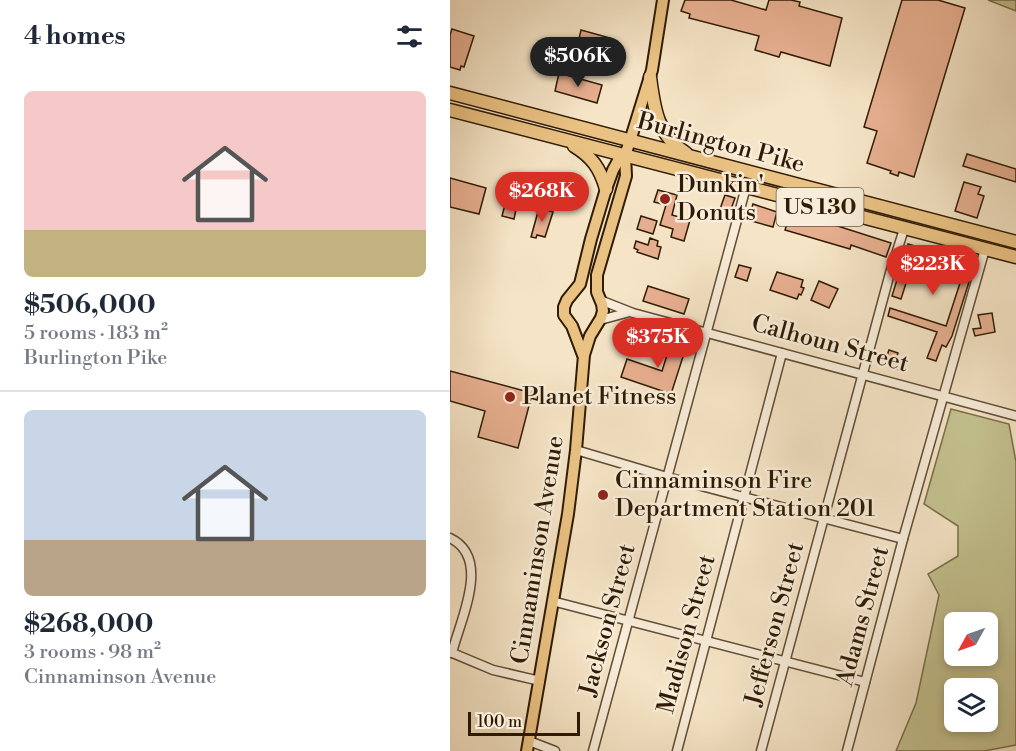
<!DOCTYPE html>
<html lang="en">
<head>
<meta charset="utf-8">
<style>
  body { margin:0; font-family:"Libre Bodoni",serif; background:#f6f6f7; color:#1f2937; height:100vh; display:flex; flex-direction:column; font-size:22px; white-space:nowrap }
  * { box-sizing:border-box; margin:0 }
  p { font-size:20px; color:#747a83 }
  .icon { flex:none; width:33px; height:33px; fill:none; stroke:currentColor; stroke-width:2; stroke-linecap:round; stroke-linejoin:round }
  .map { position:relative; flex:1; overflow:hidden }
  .drawer { display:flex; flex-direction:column; background:#fff; width:450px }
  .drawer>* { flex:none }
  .needle { width:39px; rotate:230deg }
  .fabs { position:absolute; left:494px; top:612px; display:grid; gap:12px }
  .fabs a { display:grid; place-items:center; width:54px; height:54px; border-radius:9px; background:#fff; box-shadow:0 3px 9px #0003; font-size:30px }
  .scale { position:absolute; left:18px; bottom:15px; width:112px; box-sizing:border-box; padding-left:6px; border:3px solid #2f1b04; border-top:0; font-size:16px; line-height:21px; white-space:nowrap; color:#2f1b04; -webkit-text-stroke:4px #f8edda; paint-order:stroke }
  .price { position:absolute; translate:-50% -51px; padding:0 14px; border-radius:21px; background:#d93025; color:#fff; font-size:20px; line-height:39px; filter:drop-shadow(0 2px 3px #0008) }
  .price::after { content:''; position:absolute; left:50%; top:36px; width:18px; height:14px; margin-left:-9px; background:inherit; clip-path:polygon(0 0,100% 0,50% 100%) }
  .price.current { background:#222; color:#fff }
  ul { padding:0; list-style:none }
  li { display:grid; align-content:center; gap:12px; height:318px; padding:0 24px }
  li+li { border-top:2px solid #e0e1e3 }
  li span { display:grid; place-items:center; height:186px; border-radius:9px; color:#555 }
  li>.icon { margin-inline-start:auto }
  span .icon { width:108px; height:108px; fill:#fffc; stroke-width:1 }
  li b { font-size:26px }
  h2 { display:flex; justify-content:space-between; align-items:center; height:72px; padding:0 24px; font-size:26px }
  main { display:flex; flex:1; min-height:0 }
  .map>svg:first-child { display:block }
</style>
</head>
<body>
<main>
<section class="drawer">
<h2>4 homes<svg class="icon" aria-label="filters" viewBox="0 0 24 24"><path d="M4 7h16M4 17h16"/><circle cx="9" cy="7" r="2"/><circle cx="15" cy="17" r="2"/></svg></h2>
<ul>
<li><span style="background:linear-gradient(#f6c9c9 75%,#c2b280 0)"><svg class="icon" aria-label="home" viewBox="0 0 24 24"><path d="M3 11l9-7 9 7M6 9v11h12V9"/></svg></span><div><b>$506,000</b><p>5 rooms · 183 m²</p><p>Burlington Pike</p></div></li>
<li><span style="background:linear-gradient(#c9d6e8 70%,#b9a48a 0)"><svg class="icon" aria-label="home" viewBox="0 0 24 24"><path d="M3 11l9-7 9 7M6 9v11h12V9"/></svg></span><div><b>$268,000</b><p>3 rooms · 98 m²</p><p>Cinnaminson Avenue</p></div></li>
</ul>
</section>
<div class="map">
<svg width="566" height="751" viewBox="0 0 566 751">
  <rect width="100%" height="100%" fill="#f5e4c6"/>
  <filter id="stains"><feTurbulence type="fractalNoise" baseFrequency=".00333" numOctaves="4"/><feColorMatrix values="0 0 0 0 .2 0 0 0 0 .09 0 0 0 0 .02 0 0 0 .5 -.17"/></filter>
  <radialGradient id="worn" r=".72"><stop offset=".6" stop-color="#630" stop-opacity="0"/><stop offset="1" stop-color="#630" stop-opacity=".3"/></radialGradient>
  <g fill="#c4c290" stroke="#7a6e4a" stroke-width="1.5" fill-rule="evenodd">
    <path d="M538 0H566V11Z"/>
    <path d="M501 409 559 424 566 462V745L534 751H446L466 703 489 595 478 574 508 556V526L474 504ZM537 622V656H504V622ZM504 688H537V722H504Z"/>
  </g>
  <g fill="#e7af90" stroke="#2f1b04" stroke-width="1.5">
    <path d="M235 0H281L316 10 319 0H341L350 2 349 6 392 18 380 66 331 52 329 57 305 50 309 36 239 18 240 14 231 11Z"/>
    <path d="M452 0H488L515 8 464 177 449 172 448 176 440 173 441 171 417 163 427 131 414 127Z"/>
    <path d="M2 29 24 36 14 67 11 66 10 70 0 67V35Z"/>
    <path d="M131 30 160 38 155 60 144 57 143 60 134 57 135 54 126 52Z"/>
    <path d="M109 73 152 85 147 103 105 91Z"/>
    <path d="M517 154 566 169V182L513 166Z"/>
    <path d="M0 178 36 188 29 214 0 207Z"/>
    <path d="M514 182 531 187 528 194 534 196 527 218 505 211Z"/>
    <path d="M208 190 227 195 222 215 240 220 234 241 221 237 223 229 210 225 216 205 204 202Z"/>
    <path d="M58 193 69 195 64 219 52 216Z"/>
    <path d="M275 195 285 198 280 212 270 209Z"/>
    <path d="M303 204 327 212 323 227 298 220Z"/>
    <path d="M89 208 103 212 95 237 87 235 86 238 81 237Z"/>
    <path d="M340 214 372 224V221L441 243 436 257 401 245 400 249 335 230Z"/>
    <path d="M191 216 207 221 203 234 187 229Z"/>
    <path d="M200 238 208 241 207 246 211 247 208 259 187 252 188 250 184 248 186 241 198 245Z"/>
    <path d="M458 244 492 254V252L509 257 511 259 514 257 521 268 517 270 519 274 515 276 519 282 502 336 496 347 492 345 486 361 477 358 487 332 438 316 440 308 496 326 510 283 508 280 511 278 504 265 494 271 484 253 481 260 465 255 451 299 442 296Z"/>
    <path d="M289 265 301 268 297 281 285 277Z"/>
    <path d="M327 272 353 280 351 287 354 288 351 295 349 294 347 299 320 290Z"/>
    <path d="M369 281 388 289 379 308 361 300Z"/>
    <path d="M198 286 239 299 234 314 193 301Z"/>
    <path d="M542 313 545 332 525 336 523 329 531 328 528 315Z"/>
    <path d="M223 336 238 341 221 394 171 377 177 359 212 371Z"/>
    <path d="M439 350 448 353 446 359 453 361 450 370 434 364Z"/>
    <path d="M0 371 82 393V391L89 393 87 400 81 398 68 448 28 437 35 411 0 401Z"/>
  </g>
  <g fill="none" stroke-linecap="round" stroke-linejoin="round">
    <g stroke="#604d34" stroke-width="11">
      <g id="minor">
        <path d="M150 300 183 313 566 416"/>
        <path d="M150 320 176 313"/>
        <path d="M126 450 217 477 453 539"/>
        <path d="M0 538C42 558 10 620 2 653"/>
        <path d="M102 601 415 682"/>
        <path d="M0 652 43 670 90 681"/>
        <path d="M79 741 105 751"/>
        <path d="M143 751 296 187"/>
        <path d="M227 751 332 353"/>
        <path d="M311 751 440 273 454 229"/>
        <path d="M397 751 453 539 535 249"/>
      </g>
    </g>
    <g stroke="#2f1b04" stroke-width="14">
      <g id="major">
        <path d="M133 355 122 326 114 315V307L117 300 130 284 141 239 156 189 163 170 169 159 175 155 180 141 202 70 213 0"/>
        <path d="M77 751 118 514 126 450 134 355 140 336 151 318 153 311 152 304 147 292V275L176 176 175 155"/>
      </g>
    </g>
    <g stroke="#2f1b04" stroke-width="15">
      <g id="highway">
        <path d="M200 77C204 108 207 135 236 153"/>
        <path d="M0 93 566 242"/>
        <path d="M0 110 566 257"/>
        <path d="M124 146C142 157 150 168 156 189"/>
      </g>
    </g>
    <use href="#minor" stroke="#f8edda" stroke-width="8"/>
    <use href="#major" stroke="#eac283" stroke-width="10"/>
    <use href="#highway" stroke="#eac283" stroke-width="12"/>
  </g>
  <g fill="#8f2418" stroke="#f8edda" stroke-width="2">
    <circle cx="215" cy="199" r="6"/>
    <circle cx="60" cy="397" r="6"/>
    <circle cx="153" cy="495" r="6"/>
  </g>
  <g text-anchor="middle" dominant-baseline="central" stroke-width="5" stroke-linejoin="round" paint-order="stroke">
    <rect fill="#f8edda" stroke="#6b5a44" stroke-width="1.5" x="326.5" y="188" width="87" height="38" rx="4.5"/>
    <g font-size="22" font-weight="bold" fill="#2f1b04">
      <text x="370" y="207">US 130</text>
    </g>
    <g font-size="24" fill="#2f1b04" stroke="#f8edda">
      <text transform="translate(271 143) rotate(15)">Burlington Pike</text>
      <text transform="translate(380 344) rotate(15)">Calhoun Street</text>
      <text transform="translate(88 550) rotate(-81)">Cinnaminson Avenue</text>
      <text transform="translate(413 616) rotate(-75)">Adams Street</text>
      <text transform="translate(158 620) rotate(-75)">Jackson Street</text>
      <text transform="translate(325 624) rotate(-75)">Jefferson Street</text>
      <text transform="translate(237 634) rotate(-75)">Madison Street</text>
    </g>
    <g font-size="24" fill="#2f1b04" stroke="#f8edda" text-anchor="start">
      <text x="227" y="185">Dunkin'<tspan x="227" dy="28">Donuts</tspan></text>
      <text x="72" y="397">Planet Fitness</text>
      <text x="165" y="481">Cinnaminson Fire<tspan x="165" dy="28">Department Station 201</tspan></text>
    </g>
  </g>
  <rect width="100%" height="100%" filter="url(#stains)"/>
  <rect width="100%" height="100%" fill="url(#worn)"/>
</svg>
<div class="fabs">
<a><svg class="needle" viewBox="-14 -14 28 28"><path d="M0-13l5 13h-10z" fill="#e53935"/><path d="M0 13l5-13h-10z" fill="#747a83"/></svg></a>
<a><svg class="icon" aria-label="layers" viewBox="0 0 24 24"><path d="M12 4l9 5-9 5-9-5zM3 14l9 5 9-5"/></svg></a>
</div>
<div class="scale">100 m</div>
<b class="price current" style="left:128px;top:88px">$506K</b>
<b class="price" style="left:92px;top:223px">$268K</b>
<b class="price" style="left:483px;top:296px">$223K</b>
<b class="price" style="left:208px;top:369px">$375K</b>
</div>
</main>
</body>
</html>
